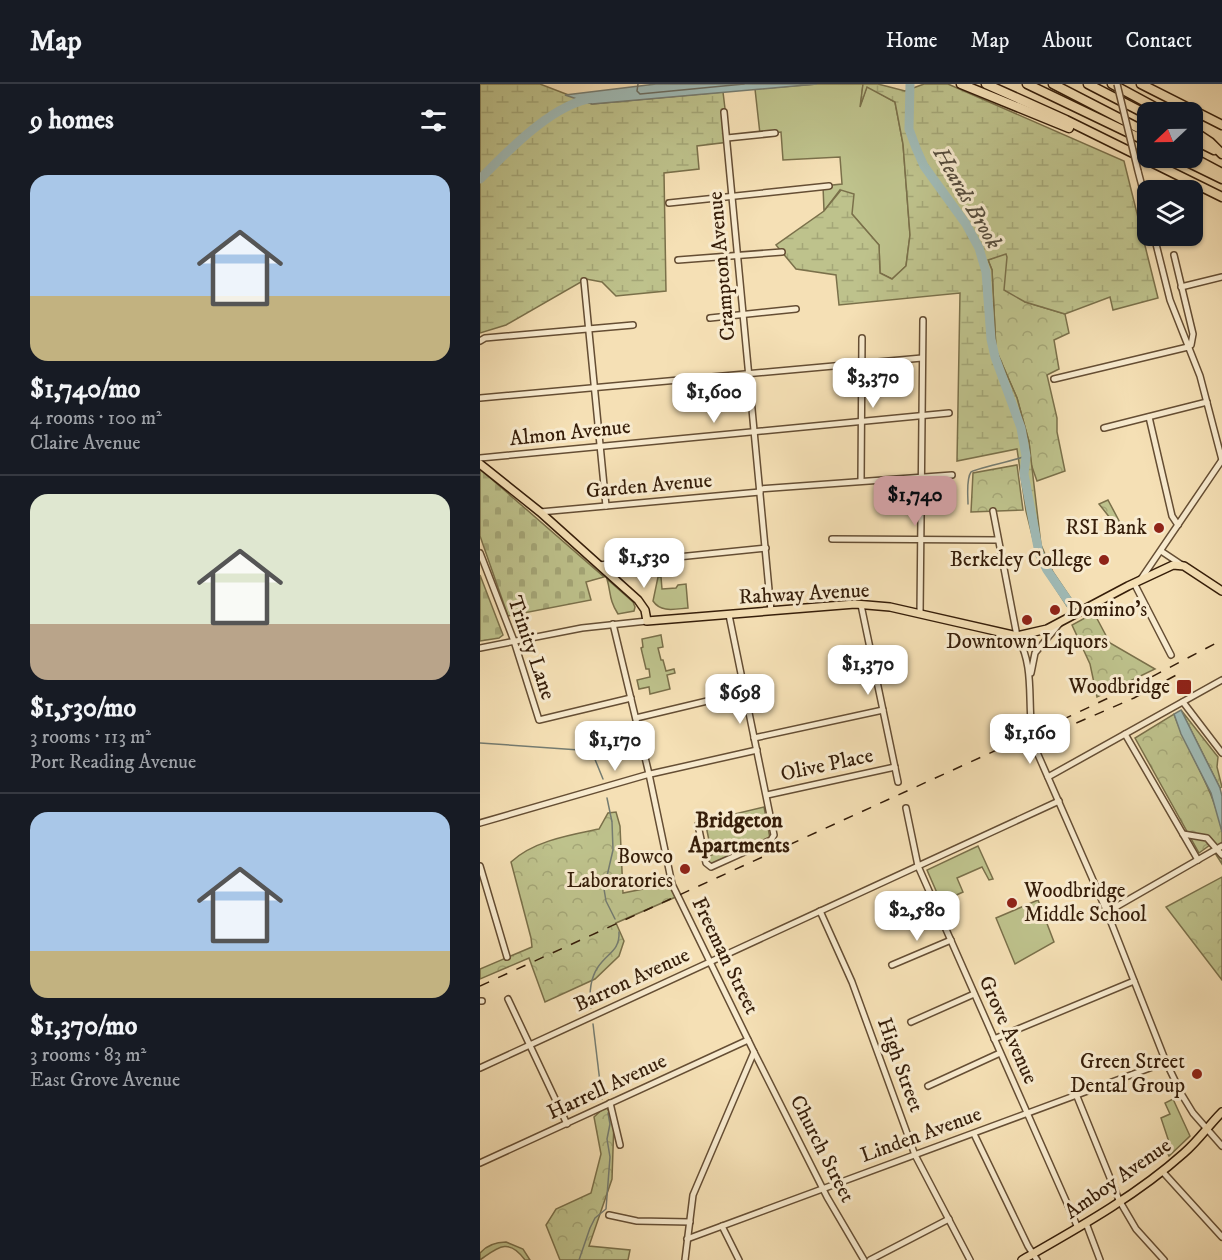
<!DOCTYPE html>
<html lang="en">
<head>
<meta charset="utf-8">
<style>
  body { margin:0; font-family:"IM FELL DW Pica",serif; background:#242831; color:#f1f3f6; height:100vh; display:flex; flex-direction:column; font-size:22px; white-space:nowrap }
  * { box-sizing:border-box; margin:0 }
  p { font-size:20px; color:#9ea1a6 }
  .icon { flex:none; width:33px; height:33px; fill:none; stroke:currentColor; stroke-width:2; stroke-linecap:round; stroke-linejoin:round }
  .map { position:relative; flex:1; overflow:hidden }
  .details { display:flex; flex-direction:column; background:#171b24; width:480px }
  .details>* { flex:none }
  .needle { width:39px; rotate:248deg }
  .buttons { position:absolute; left:657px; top:18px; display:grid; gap:12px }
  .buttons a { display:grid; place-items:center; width:66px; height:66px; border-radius:12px; background:#171b24; box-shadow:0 2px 4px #0004; font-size:30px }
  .price { position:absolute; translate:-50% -51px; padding:0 14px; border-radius:12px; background:#fff; color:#222; font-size:20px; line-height:39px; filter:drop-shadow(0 2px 3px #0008) }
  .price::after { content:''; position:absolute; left:50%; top:36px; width:18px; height:14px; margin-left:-9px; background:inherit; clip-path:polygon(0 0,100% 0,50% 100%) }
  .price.active { background:#c59692; color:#111 }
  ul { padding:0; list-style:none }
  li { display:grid; align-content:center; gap:12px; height:318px; padding:0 30px }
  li+li { border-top:2px solid #363941 }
  li span { display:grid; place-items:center; height:186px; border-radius:18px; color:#555 }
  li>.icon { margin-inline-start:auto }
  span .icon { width:108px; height:108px; fill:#fffc; stroke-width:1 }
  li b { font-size:26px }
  h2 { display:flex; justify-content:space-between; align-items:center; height:72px; padding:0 30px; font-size:26px }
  header { display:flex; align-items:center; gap:36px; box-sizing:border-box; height:84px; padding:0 30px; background:#171b24; border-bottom:2px solid #363941 }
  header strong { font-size:28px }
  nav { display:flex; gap:33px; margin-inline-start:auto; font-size:21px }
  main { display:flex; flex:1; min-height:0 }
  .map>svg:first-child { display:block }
</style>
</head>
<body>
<header>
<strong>Map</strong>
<nav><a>Home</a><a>Map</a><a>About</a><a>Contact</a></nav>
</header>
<main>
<section class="details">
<h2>9 homes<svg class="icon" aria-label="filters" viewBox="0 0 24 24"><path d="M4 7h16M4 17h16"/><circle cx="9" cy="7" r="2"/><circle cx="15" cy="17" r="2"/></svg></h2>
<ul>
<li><span style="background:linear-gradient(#a9c7e8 65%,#c2b280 0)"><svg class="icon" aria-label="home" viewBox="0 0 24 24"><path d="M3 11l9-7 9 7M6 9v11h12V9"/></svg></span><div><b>$1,740/mo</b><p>4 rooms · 100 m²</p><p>Claire Avenue</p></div></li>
<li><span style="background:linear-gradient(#dfe7d0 70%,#b9a48a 0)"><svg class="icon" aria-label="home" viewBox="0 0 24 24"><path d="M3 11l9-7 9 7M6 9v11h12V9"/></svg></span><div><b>$1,530/mo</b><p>3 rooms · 113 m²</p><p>Port Reading Avenue</p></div></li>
<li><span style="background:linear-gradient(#a9c7e8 75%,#c2b280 0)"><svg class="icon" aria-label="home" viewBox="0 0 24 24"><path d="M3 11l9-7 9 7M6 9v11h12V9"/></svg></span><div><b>$1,370/mo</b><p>3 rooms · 83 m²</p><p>East Grove Avenue</p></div></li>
</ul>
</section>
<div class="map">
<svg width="742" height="1176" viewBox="0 0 742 1176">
  <defs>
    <pattern id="forest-crowns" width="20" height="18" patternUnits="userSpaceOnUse" patternTransform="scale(1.5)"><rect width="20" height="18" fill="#bec28c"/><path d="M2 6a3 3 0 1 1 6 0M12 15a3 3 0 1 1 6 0" fill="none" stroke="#a4a677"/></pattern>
    <pattern id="wetland-marsh" width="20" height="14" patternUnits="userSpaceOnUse" patternTransform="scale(1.5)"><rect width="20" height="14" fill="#bec28c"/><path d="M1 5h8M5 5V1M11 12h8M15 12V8" fill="none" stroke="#a4a677"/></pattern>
    <pattern id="cemetery-stones" width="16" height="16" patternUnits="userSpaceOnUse" patternTransform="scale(1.5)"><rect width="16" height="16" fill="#bec28c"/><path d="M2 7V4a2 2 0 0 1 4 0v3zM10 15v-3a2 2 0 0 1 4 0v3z" fill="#a4a677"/></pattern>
  </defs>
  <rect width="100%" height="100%" fill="#f5e0b5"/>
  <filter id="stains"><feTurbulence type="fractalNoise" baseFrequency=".00333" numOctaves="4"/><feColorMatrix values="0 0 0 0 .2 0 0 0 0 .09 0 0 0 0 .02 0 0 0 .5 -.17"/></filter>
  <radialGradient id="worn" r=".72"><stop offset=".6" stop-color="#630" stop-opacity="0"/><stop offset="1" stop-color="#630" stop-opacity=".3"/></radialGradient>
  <g fill="#bec28c" stroke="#7a704a" stroke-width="1.5">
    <path d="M337 0H383L381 19 387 2 415 18 423 60 430 151 426 182 412 195 400 189 399 161 372 130 360 106 344 127 343 102 362 100 360 73 303 76 301 48 280 50 275 5Z"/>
    <path d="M178 493H181L182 505 196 504 198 501 206 500 208 524C195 525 181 529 173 517Z"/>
    <path d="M127 495 153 518 155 523 154 527 138 530C129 516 131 509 127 495Z"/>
    <path d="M181 551 183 563 178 564 181 576H183L186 587 194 585 195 589 187 591 190 605 170 610 169 603 159 605 157 596 170 593 169 585H166L161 564 163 563 162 555Z"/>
    <path d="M284 723 290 754 265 765 262 761 248 768 249 772 233 780 229 779 228 772 232 771 225 737Z"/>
    <path d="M498 762 513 795 509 796 502 783 477 794 483 808 461 818 447 786Z"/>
    <path d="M558 816 574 858 535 880 516 834Z"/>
    <path d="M693 1015 710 1052 689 1072 686 1066 691 1064 681 1034 690 1030 685 1019Z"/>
    <path d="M26 1158 43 1165 50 1176H45C28 1152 16 1165 0 1176V1169C7 1161 15 1158 26 1158Z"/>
  </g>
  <g fill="url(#forest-crowns)" stroke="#7a704a" stroke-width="1.5">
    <path d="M526 169 545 218 585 230 589 249 574 256 579 285 567 291 577 334V348L585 387 557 397 551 380 549 358 537 314 516 266 512 186 508 176Z"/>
    <path d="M537 381 543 426 491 428 493 389Z"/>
    <path d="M628 416 645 448 642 449 619 420Z"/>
    <path d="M614 529 630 559 675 585 617 613 610 580 592 541Z"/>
    <path d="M701 626 738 673 737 683 742 703 740 704Z"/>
    <path d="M694 630C708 669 734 705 742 747 742 758 742 770 742 780L730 761 719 769 655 654Z"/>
    <path d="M136 728 140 742 143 809 193 799 198 812 136 839 144 857 139 872 115 895 65 918 49 874 0 895V885L52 863 51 854 31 778C53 757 90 751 119 745L128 729Z"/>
    <path d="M742 793V896L686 823Z"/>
    <path d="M126 1022 134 1037 132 1095 109 1162 150 1166 148 1176H80L66 1141 76 1125 111 1109 121 1070 114 1033Z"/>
  </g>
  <g fill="url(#wetland-marsh)" stroke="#7a704a" stroke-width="1.5">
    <path d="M0 0H60L112 20 243 8 249 58 217 62 219 85 184 89 186 207 136 212 122 198 106 195 26 241 0 249Z"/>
    <path d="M383 0H398L425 7 444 0H468L644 77 678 214 633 226 630 213 585 230 545 218 524 206 527 173 526 170 508 176 512 186 516 266 537 314 549 358 561 461 573 488 594 519 587 522 559 479 546 427 537 365 477 377 480 209 359 221 356 191 316 185 296 161 344 127 361 106 374 110 372 130 399 161 400 189 412 195 426 182 430 151 423 60 415 18 387 3 380 23Z"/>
  </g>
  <g fill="url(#cemetery-stones)" stroke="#7a704a" stroke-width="1.5">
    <path d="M0 385 124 493 106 498 111 516 28 532 0 452Z"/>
    <path d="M0 491 23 551 19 554 0 557Z"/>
  </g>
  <g fill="#a0bbb7" stroke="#757c71" stroke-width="1.5">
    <path d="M176 0H337L112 20 85 11Z"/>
    <path d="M701 626 740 704 742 712V748L731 709 701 650 694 630Z"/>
  </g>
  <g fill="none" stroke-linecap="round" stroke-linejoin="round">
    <path stroke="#6a6c60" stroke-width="1.5" d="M158 0 157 7 160 10 264 0"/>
    <g stroke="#757c71" stroke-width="1.5">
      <path d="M488 420C488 412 486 395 491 388 494 385 537 376 546 372"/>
      <path d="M0 659 99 666 114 673 123 695"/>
      <path d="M127 714 132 738 133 766 124 805 126 817 135 835"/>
      <path d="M111 924C109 910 110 895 118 883 127 869 140 867 139 848"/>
      <path d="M113 940 122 1015"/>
      <path d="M99 1176 110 1144 115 1134 126 1125 130 1073 127 1055 130 1040 128 1029"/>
    </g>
    <g stroke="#a0bbb7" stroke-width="9">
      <path d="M430 0 429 45 436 64 444 82 486 140 499 164 506 188 511 255 515 273 541 344 546 372 544 390 559 469 567 486 591 521"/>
      <path d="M0 95C28 67 73 19 114 14"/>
    </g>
    <g stroke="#654e34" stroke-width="8">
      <g id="minor">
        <path d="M244 28 291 527"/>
        <path d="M247 54 295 49"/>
        <path d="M658 87 668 125"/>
        <path d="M189 119 349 102"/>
        <path d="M674 152 690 216 720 292 742 376"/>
        <path d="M198 176 302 168"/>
        <path d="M104 197 126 422"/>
        <path d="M701 203 742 193"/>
        <path d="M230 234 316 225"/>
        <path d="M0 257 5 254 153 241"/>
        <path d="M574 295 708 263 711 261 713 250 694 171"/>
        <path d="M0 314 442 274"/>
        <path d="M669 333 692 432 698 441"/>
        <path d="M624 344 727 318"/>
        <path d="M0 374 469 329"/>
        <path d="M381 397 382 254"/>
        <path d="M280 405 472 391"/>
        <path d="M513 427 537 552C558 587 544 628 556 666L627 828 686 978 702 1011 713 1029 742 1062"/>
        <path d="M60 428 280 408"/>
        <path d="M352 455 518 456"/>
        <path d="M681 467 702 481"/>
        <path d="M0 469 34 557 59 636 151 614"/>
        <path d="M119 481 286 464"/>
        <path d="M661 495 742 376"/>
        <path d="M654 499 691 571"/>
        <path d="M381 521 418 698"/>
        <path d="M440 530 443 236"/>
        <path d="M133 540 169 690 192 800 274 968 213 1111 205 1176"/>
        <path d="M0 564 102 544 167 537"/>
        <path d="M551 589 555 569 580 539"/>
        <path d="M703 618 742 669"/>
        <path d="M156 634 265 608"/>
        <path d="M645 650 718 776"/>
        <path d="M274 654 403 626"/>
        <path d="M568 693 742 596"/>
        <path d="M287 711 415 683"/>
        <path d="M426 724 438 782 598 1144"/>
        <path d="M0 739 166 691 277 666"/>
        <path d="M218 741 226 779 231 783 291 756 294 751 249 531"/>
        <path d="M703 750 727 754 742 771"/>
        <path d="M0 782 27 873"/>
        <path d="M340 827 372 898 435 1071 490 1176"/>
        <path d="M627 828 742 762"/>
        <path d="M412 881 471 856"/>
        <path d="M28 915 87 1040"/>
        <path d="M0 917H2"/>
        <path d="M431 938 494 910"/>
        <path d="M514 955 654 897"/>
        <path d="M274 968 347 1113 384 1176"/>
        <path d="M0 984 579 717"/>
        <path d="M448 1002 520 969"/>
        <path d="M596 1010 639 1116 656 1145 684 1176"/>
        <path d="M130 1019 140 1061"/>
        <path d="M494 1050 548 1162 557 1176"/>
        <path d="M0 1079 268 956"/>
        <path d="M682 1087 742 1153"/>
        <path d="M129 1131 157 1137 210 1138"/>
        <path d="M606 1139 620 1176"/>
        <path d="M242 1142 259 1176"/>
        <path d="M207 1155 686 978"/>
        <path d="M390 1176 469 1135"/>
      </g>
    </g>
    <g stroke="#351d09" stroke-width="10">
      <g id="major">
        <path d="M0 380 60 428 158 516 165 526 167 537 375 520 410 523 537 552 567 545 648 502 693 481 704 482 742 507"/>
        <path d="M542 1176C598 1144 656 1112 704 1069 718 1057 729 1041 742 1028"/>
      </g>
    </g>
    <g stroke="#351d09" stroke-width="11">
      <g id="highway">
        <path d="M481 0 589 44"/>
        <path d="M506 0 586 36 742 113"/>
        <path d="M547 0 668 58"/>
        <path d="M573 0 668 49"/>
        <path d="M608 0 668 31"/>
        <path d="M632 0 684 28"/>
        <path d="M661 0 742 41"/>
        <path d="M712 46 730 58 742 70"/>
        <path d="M712 55 734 66"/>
        <path d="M712 73 742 89"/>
        <path d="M699 74 742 95"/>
      </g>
    </g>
    <use href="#minor" stroke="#f8ebcf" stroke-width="5"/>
    <use href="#major" stroke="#f5e0b5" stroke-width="7"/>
    <use href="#highway" stroke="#f5e0b5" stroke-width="8"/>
    <g stroke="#351d09" stroke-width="1.5" stroke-dasharray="10 10" stroke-linecap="butt">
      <path d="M578 647 654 614 700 589"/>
      <path d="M0 902 567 643 658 600 742 556"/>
    </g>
    <g stroke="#654e34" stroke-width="8" stroke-linecap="butt">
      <path id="minor-bridge" d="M637 0 658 87"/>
    </g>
    <use href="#minor-bridge" stroke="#f8ebcf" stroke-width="5"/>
  </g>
  <g fill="#8f2418" stroke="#f8ebcf" stroke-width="2">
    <circle cx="679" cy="444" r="6"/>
    <circle cx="624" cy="476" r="6"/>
    <circle cx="575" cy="526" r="6"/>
    <circle cx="547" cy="536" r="6"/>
    <rect x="696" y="595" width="16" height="16" rx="3"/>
    <circle cx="205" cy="785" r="6"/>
    <circle cx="532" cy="819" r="6"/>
    <circle cx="717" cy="990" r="6"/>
  </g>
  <g text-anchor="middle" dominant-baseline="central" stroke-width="6" stroke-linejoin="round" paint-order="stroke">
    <g font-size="21" fill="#351d09" stroke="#f8ebcf">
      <text transform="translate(242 182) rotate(-95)">Crampton Avenue</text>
      <text transform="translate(90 349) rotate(-6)">Almon Avenue</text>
      <text transform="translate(169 402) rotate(-5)">Garden Avenue</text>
      <text transform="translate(324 510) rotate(-3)">Rahway Avenue</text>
      <text transform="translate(51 564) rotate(71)">Trinity Lane</text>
      <text transform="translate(347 681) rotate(-12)">Olive Place</text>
      <text transform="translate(245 872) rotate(64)">Freeman Street</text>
      <text transform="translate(152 896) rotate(-25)">Barron Avenue</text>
      <text transform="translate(528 946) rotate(66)">Grove Avenue</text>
      <text transform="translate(420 981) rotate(70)">High Street</text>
      <text transform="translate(127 1003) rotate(-25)">Harrell Avenue</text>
      <text transform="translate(441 1051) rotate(-20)">Linden Avenue</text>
      <text transform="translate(342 1065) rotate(63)">Church Street</text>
      <text transform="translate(638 1095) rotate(-35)">Amboy Avenue</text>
    </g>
    <g font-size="21" fill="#351d09" stroke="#f8ebcf" text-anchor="end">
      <text x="667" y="444">RSI Bank</text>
      <text x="612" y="476">Berkeley College</text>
      <text x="587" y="526" text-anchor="start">Domino's</text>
      <text x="547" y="558" text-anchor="middle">Downtown Liquors</text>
      <text x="690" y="603">Woodbridge</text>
      <text x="193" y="773">Bowco<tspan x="193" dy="24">Laboratories</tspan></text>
      <text x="544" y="807" text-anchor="start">Woodbridge<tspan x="544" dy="24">Middle School</tspan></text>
      <text x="705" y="978">Green Street<tspan x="705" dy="24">Dental Group</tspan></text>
    </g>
    <g font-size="22" font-style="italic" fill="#554c3d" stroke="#f8ebcf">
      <text transform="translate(487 114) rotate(60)">Heards Brook</text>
    </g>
    <g font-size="22" font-weight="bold" fill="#351d09" stroke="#f8ebcf">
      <text x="259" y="736">Bridgeton<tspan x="259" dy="25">Apartments</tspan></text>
    </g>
  </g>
  <rect width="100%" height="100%" filter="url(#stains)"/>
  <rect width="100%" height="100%" fill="url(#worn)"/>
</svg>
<div class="buttons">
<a><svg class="needle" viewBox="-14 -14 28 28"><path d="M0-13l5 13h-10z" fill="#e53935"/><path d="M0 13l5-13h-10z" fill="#9ea1a6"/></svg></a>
<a><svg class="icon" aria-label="layers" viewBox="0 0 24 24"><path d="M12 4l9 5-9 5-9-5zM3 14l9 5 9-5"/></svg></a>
</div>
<b class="price" style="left:393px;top:325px">$3,370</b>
<b class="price" style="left:234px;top:340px">$1,600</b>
<b class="price active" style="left:435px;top:443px">$1,740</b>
<b class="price" style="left:164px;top:505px">$1,530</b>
<b class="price" style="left:388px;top:612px">$1,370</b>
<b class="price" style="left:260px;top:641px">$698</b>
<b class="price" style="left:550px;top:681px">$1,160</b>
<b class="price" style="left:135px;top:688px">$1,170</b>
<b class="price" style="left:437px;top:858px">$2,580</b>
</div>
</main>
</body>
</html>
